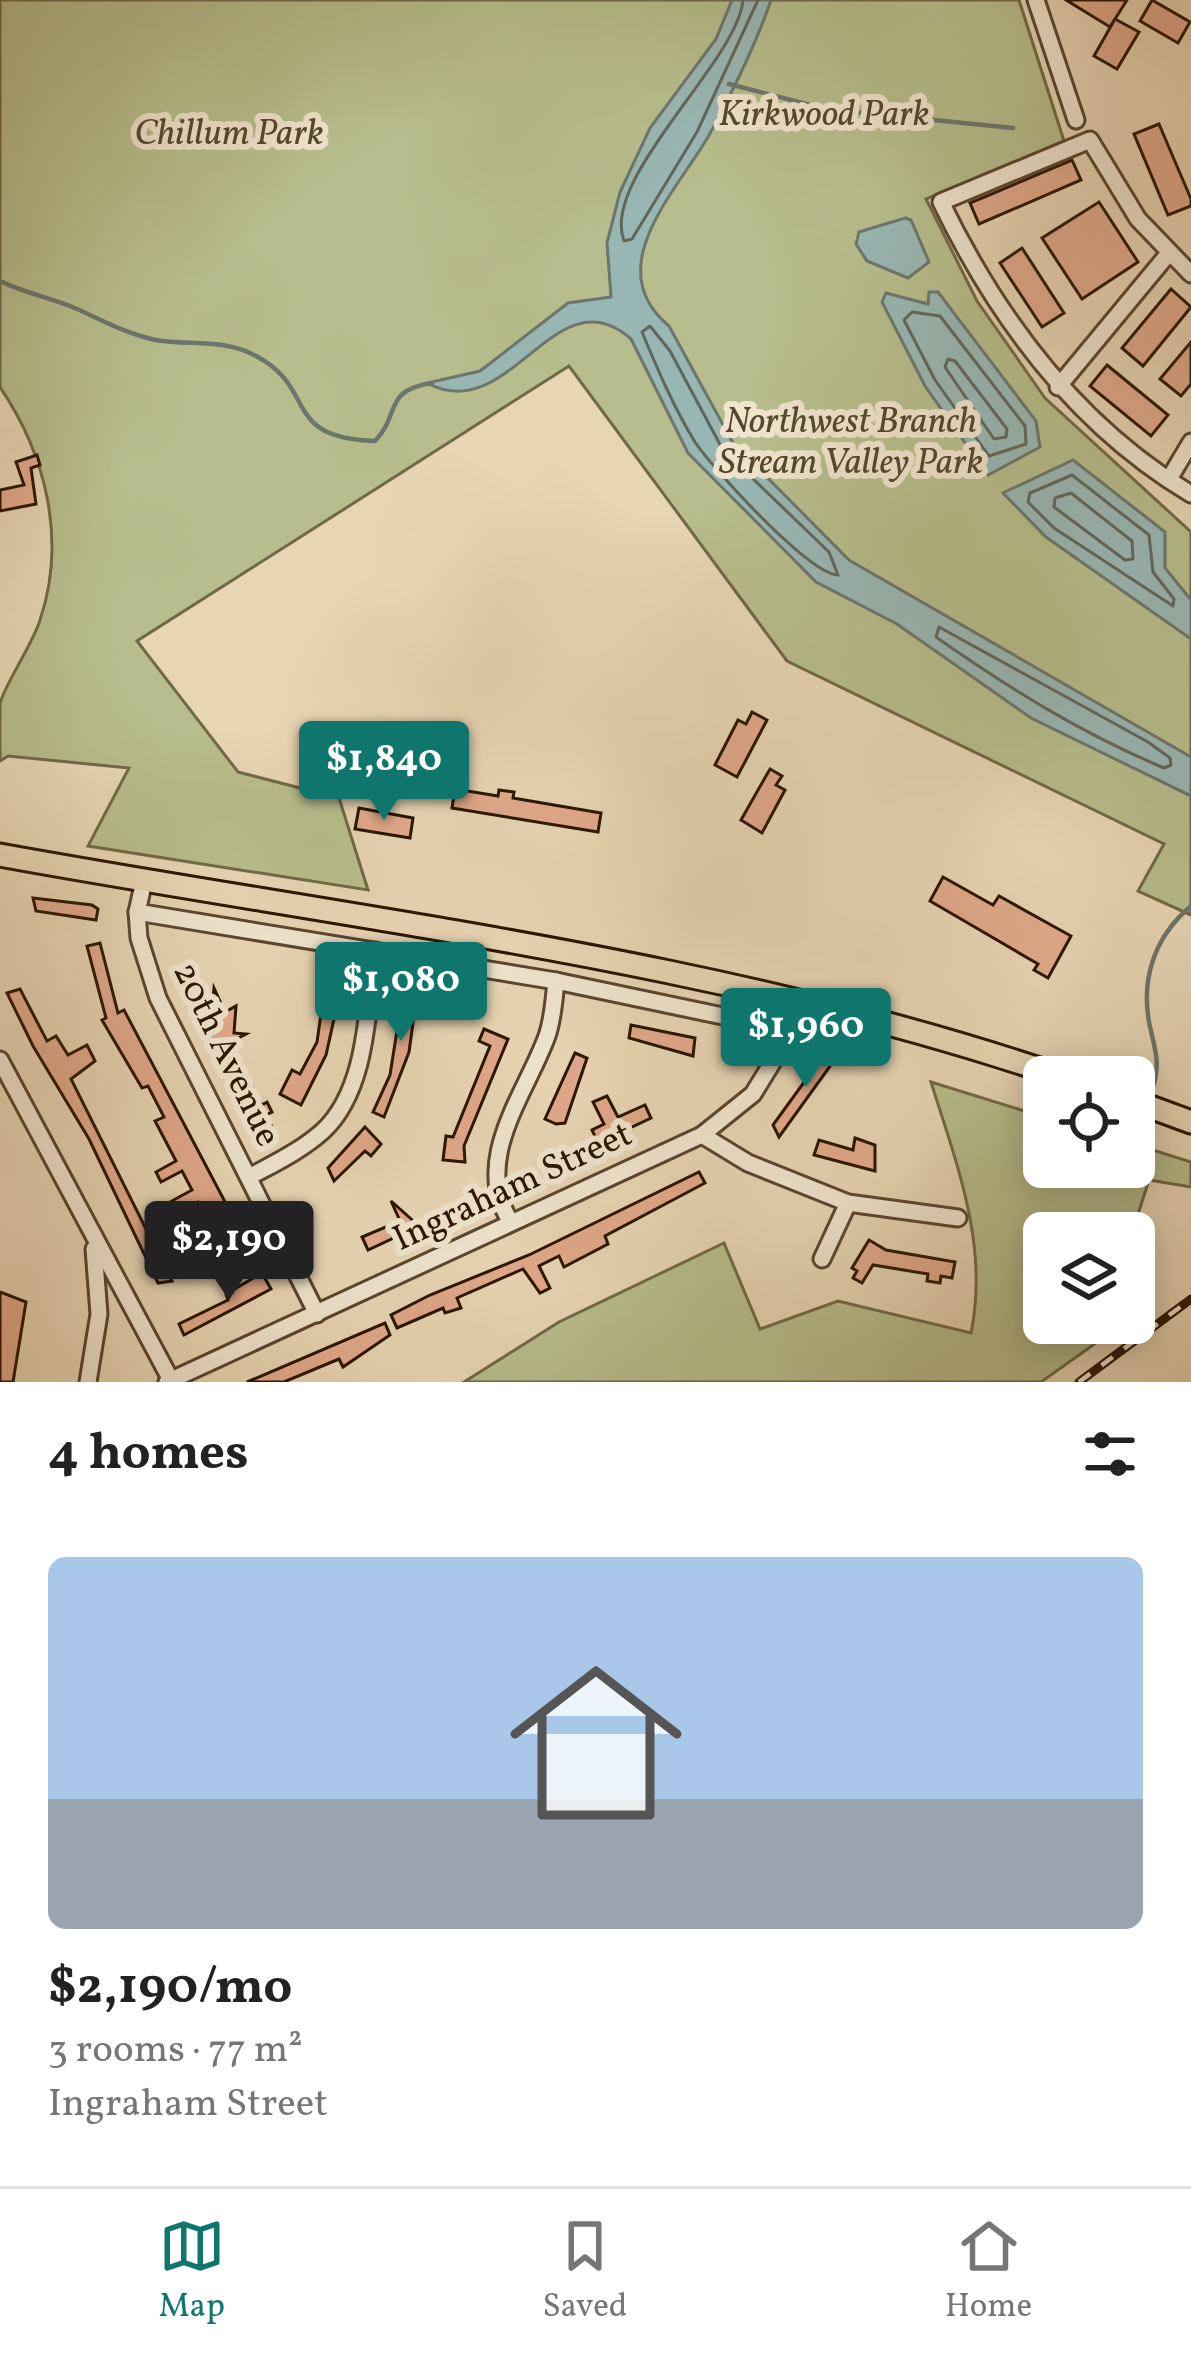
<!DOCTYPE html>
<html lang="en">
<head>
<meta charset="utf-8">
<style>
  body { margin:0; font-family:Vollkorn,serif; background:#f2f2f2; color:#222; height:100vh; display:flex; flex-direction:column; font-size:45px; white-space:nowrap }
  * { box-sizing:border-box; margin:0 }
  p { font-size:39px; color:#767676 }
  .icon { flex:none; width:66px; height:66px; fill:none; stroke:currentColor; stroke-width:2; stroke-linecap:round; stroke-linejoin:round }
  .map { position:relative; height:1382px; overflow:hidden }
  .details { display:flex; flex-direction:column; background:#fff; flex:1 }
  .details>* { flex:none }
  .controls { position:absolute; left:1023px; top:1056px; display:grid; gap:24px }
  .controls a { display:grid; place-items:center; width:132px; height:132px; border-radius:18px; background:#fff; box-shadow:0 6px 30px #0003; font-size:60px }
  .price { position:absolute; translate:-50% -102px; padding:0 27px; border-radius:12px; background:#0f766e; color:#fff; font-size:39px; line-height:78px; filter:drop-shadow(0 3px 6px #0008) }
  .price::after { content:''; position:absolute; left:50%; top:72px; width:36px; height:27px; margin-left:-18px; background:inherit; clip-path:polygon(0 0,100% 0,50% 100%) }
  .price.current { background:#222; color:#fff }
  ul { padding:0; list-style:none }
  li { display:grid; align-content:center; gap:24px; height:636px; padding:0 48px }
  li+li { border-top:3px solid #e0e0e0 }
  li span { display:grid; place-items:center; height:372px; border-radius:18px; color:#555 }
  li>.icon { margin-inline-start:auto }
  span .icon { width:216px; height:216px; fill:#fffc; stroke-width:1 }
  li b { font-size:51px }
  h2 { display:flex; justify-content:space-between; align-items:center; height:144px; padding:0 48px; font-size:51px }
  .tabs { display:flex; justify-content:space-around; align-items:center; height:168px; border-top:3px solid #e0e0e0; background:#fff; font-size:33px; color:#767676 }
  .tabs a { display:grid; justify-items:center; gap:6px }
  .tabs .current { color:#0f766e }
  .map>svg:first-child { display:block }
</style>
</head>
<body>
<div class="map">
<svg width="1191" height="1382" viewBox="0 0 1191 1382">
  <rect width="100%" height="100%" fill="#e8d5b4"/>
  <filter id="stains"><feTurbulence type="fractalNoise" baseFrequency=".00167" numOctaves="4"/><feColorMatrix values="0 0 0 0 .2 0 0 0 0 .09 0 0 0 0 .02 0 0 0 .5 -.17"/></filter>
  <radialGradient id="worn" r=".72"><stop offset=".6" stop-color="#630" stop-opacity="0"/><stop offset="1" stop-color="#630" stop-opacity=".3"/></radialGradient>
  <g fill="#b7bd8c" stroke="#706947" stroke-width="3">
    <path d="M0 0H1019L1064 141 926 199 977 301 1045 398 1191 532V915L1138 891 1164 844 787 661 569 366 137 641 238 772 339 798 368 890 88 846 129 768 8 756 0 761C0 743 0 722 0 704 3 687 33 644 40 620 67 540 46 455 0 387Z"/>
    <path d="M931 1082 1044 1117V1167H1134V1144L1191 1162V1187L1149 1180 1132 1233H1044V1323H1124L1041 1382H464L559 1322 724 1243 760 1329 838 1301 971 1333C989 1246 957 1165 931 1082Z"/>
  </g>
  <g fill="#98b7b4" stroke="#6c766d" stroke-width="3">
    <path d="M732 0H771C755 47 732 93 708 137 676 192 599 268 669 326L733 443 849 560 1191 757V796L1031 718 897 624 816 582 688 453 631 339C555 272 510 428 427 383L480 371 568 303 611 297 607 243 620 192 650 128 716 39Z"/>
    <path d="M905 218 911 220 929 262 908 278 867 261 856 244 859 232Z"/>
    <path d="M929 292H938L1036 421 1040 447 988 475 925 386 882 302 886 293 928 304Z"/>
    <path d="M1073 460 1165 532V568L1191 600V639L1046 537 1003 493Z"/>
  </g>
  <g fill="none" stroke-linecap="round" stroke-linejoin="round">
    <g stroke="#61665b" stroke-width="3">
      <path d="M743 0C738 61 600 178 624 241L632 239 697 132 758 0"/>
      <path d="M912 312 940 316 1025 426 1026 444 989 456 935 380 904 320Z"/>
      <path d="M650 326 670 351 723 450 829 552 838 575C809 574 713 469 695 442 674 408 657 368 642 332Z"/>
      <path d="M948 359 955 361 1007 429 1006 437 994 439 945 367Z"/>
      <path d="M1072 475 1149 535 1153 572 1174 599 1173 606 1054 528 1028 502 1030 493Z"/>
      <path d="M1071 493 1132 541 1133 559 1125 560 1054 507 1055 498Z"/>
      <path d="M939 627 1148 742 1170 758 1171 765 1164 768C1081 733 1010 689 936 637Z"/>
    </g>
    <g stroke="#6c766d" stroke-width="4.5">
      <path d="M729 84 826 109 1013 128"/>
      <path d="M0 281C23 292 46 297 70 306 99 318 125 334 156 340 190 346 223 338 256 356 319 389 280 438 375 441 401 414 383 390 432 383"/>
      <path d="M1154 1084C1160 1062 1155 1049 1150 1027 1140 980 1154 937 1191 906"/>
    </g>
  </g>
  <g fill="#e1a98b" stroke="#2a1502" stroke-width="3">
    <path d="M1066 0H1127L1110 27Z"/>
    <path d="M1152 0 1190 22 1178 43 1140 21Z"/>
    <path d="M1115 19 1139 32 1117 69 1094 56Z"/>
    <path d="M1159 124 1191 199V206L1168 215 1134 134Z"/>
    <path d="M1072 160 1081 180 979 224 970 203Z"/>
    <path d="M1099 202 1138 262 1082 299 1042 238Z"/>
    <path d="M1022 248 1064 313 1042 327 1000 263Z"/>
    <path d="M1171 289 1191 307 1143 366 1122 348Z"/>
    <path d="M1191 342V384L1181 396 1160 379Z"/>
    <path d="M1107 365 1168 415 1151 436 1090 386Z"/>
    <path d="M37 455 40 465 31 468 36 504 0 511V490L24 485 16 462Z"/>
    <path d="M752 712 767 720 737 777 715 765 738 720 746 724Z"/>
    <path d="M770 769 782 776 776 785 785 790 762 833 741 820Z"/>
    <path d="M455 789 498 796 499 790 514 792 513 798 601 813 598 832 452 808Z"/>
    <path d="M359 808 413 818 410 838 355 829Z"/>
    <path d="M943 877 993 905 999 896 1071 936 1048 978 1034 970 1038 964 930 901Z"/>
    <path d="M33 898 92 905 98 909 96 920 36 911Z"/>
    <path d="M100 943 118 1013 124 1010 244 1238 249 1248 236 1255 212 1210 205 1214 198 1202 177 1214 170 1202 192 1190 182 1171 161 1182 156 1172 176 1161 155 1121 164 1117 148 1086 142 1088 102 1020 106 1018 87 946Z"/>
    <path d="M404 986 428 990 426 1003 416 1001 409 1052 384 1117 373 1112 390 1075Z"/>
    <path d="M214 988 225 1012 236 1006 234 1033 246 1034 229 1043 262 1105 267 1102 272 1112 266 1115 273 1129 262 1135 195 1007 213 998Z"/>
    <path d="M20 989 47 1041 56 1036 68 1055 87 1045 95 1061 71 1079 172 1281 158 1283 89 1139 33 1046 7 993Z"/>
    <path d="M322 1007 336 1010 326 1055 301 1105 280 1094 292 1070 300 1074 317 1042Z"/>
    <path d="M631 1025 695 1038 693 1056 629 1038Z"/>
    <path d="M484 1029 508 1039 464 1146 465 1162 443 1160 446 1136 453 1137 490 1046 479 1041Z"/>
    <path d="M831 1045 841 1051 779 1137 773 1125Z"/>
    <path d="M575 1053 587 1058 565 1123 556 1124 545 1119Z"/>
    <path d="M607 1096 618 1117 645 1105 651 1118 598 1143 592 1130 604 1124 593 1102Z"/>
    <path d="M365 1127 381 1144 371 1156 365 1151 334 1181 328 1168Z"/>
    <path d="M855 1138 875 1145V1171L814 1155 819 1140 853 1150Z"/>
    <path d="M699 1172 705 1183 605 1236 608 1244 564 1267 559 1256 539 1266 550 1288 540 1293 523 1269 457 1298 461 1308 445 1313 443 1308 397 1328 391 1315 430 1295 529 1255Z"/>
    <path d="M391 1201 419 1226 368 1250 362 1237 400 1221Z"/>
    <path d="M869 1240 886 1250 955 1262 952 1278 941 1276 940 1283 927 1281 928 1274 873 1265 862 1283 853 1278 857 1271 852 1268Z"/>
    <path d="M262 1273 271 1289 184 1335 179 1324 228 1300 226 1294Z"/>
    <path d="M0 1292 26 1302 13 1382H0Z"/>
    <path d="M385 1323 390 1335 343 1367 339 1359 284 1382H247Z"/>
  </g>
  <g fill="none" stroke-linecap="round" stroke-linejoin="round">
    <g stroke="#5a452e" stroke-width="21">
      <g id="minor">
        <path d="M1036 0 1076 120"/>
        <path d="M1191 274 1138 219 1090 140 941 202C998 320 1077 426 1191 494"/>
        <path d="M1058 387 1169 253"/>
        <path d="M1169 479 1191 442"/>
        <path d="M144 881 137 912 139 938 158 998 317 1314"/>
        <path d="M137 912 556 981 794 1031"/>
        <path d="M0 1060 172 1382"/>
        <path d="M702 1135 753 1094 810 1001"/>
        <path d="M251 1176C275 1163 302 1150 323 1131 368 1089 367 1007 375 951"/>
        <path d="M510 1221C472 1159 526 1094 547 1036 553 1019 554 1000 556 981"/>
        <path d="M822 1259 848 1203"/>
        <path d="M88 1382 99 1314 94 1249"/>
        <path d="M167 1382 702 1135 748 1163 848 1203 958 1218"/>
      </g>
    </g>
    <g stroke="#2a1502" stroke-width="27">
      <g id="major">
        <path d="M0 855C357 920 718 959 1063 1077"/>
        <path d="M1134 1101 1191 1122"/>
      </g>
    </g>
    <use href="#minor" stroke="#f0e4ce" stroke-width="15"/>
    <use href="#major" stroke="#e8d5b4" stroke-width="21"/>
    <g stroke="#2a1502" stroke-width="9">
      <path id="rail" d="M1079 1382 1191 1299"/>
    </g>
    <use href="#rail" stroke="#f0e4ce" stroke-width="4.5" stroke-dasharray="14" stroke-linecap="butt"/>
  </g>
  <g text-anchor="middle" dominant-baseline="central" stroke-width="12" stroke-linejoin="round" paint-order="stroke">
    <g font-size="36" font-style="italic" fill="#54472b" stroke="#f0e4ce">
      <text x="824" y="116">Kirkwood Park</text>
      <text x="229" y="135">Chillum Park</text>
      <text x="851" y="423">Northwest Branch<tspan x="851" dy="41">Stream Valley Park</tspan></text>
    </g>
    <g font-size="36" fill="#2a1502" stroke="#f0e4ce">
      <text transform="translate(225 1055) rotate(64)">20th Avenue</text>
      <text transform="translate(513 1188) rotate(-25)">Ingraham Street</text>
    </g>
  </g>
  <rect width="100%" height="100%" filter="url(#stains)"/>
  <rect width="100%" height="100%" fill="url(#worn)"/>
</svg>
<div class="controls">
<a><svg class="icon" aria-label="locate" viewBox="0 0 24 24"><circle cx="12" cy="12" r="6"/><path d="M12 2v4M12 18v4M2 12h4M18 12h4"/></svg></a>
<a><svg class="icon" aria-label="layers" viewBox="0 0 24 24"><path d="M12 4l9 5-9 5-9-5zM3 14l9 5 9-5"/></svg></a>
</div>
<b class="price" style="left:384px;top:823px">$1,840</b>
<b class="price" style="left:401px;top:1044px">$1,080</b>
<b class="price" style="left:806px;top:1090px">$1,960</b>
<b class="price current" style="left:229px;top:1303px">$2,190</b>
</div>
<section class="details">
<h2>4 homes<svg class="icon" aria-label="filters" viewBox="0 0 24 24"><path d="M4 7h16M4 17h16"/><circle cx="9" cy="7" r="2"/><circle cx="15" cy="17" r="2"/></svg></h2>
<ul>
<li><span style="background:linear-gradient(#a9c7e8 65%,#9aa5b1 0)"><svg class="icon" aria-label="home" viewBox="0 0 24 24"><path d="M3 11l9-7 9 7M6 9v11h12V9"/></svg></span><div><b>$2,190/mo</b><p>3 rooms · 77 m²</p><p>Ingraham Street</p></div></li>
</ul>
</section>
<nav class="tabs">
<a class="current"><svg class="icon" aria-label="map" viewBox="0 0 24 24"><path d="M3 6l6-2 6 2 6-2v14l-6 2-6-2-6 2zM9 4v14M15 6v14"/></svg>Map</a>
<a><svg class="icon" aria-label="saved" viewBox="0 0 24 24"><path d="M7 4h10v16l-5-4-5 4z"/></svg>Saved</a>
<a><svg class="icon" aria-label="home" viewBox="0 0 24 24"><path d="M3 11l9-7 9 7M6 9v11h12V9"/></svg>Home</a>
</nav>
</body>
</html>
